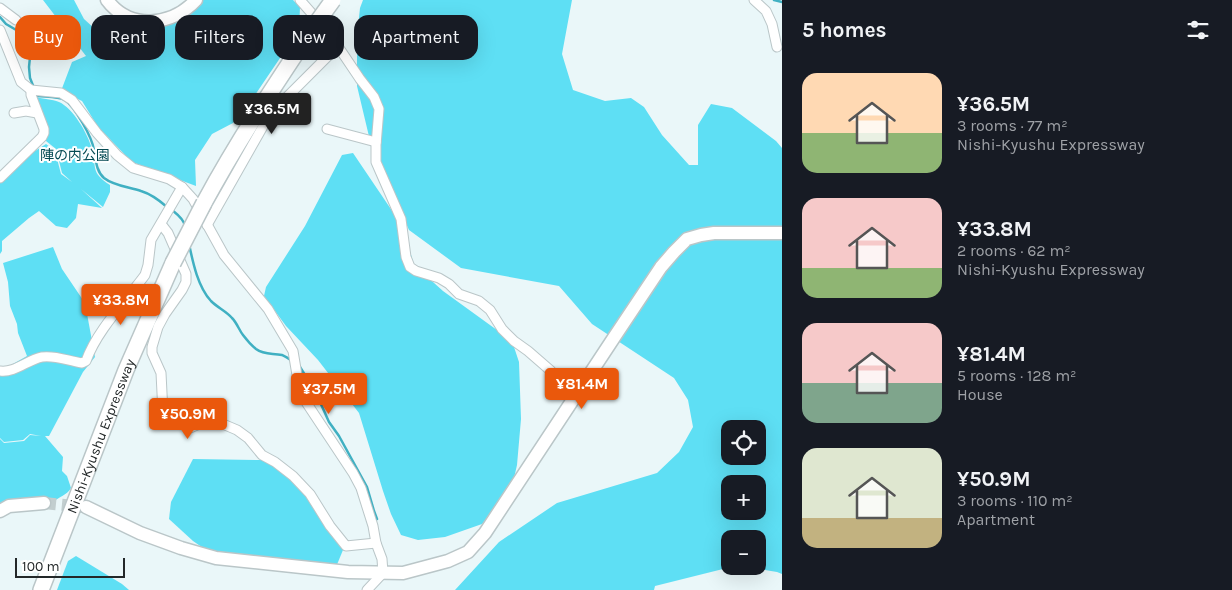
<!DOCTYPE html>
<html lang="en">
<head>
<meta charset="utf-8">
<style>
  body { margin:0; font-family:Karla,"Noto Sans JP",sans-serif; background:#20242c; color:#f1f3f6; height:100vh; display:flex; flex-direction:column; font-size:19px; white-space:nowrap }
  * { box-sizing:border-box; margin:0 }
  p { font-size:16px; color:#9ea1a6 }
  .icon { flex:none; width:28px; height:28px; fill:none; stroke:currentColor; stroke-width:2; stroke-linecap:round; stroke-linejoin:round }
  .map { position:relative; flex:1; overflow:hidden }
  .sheet { display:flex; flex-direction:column; background:#171b24; width:450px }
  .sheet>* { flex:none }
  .guide { position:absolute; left:15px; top:15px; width:475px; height:45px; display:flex; gap:10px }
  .controls { position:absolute; left:721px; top:420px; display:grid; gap:10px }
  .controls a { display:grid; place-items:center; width:45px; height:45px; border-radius:10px; background:#171b24; box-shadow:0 5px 20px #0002; font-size:25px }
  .scale { position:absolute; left:15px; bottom:12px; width:110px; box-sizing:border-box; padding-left:5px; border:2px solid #232829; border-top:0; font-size:14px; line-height:18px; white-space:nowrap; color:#232829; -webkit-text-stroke:4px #fff; paint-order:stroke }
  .price { position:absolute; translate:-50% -42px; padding:0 11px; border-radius:5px; background:#ea580c; color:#fff; font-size:16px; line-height:32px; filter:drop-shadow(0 1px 2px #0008) }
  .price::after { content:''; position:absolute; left:50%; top:30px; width:15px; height:11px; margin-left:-8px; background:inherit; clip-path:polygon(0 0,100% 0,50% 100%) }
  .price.selected { background:#222; color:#fff }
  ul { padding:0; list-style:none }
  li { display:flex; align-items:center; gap:15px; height:125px; padding:0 20px }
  li span { display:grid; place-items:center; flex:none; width:140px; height:100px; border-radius:15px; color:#555 }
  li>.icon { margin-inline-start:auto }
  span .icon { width:60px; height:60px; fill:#fffc; stroke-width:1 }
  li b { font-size:21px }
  h2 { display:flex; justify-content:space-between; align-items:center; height:60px; padding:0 20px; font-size:21px }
  .chip { padding:0 18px; border-radius:15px; background:#171b24; box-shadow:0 5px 20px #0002; font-size:18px; line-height:45px }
  .chip.selected { background:#ea580c; color:#fff }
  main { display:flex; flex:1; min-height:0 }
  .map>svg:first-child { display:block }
</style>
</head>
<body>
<main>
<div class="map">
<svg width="782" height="590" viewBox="0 0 782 590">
  <rect width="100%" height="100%" fill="#eaf7f9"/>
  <g fill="#5edff4" fill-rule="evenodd">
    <path d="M43 0H74L84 19 106 39 131 40 188 15 203 0H293L300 7 299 30 255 95 233 123 212 134 195 160 196 186 132 162 98 127 82 101 61 91 72 62 86 56Z"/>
    <path d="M363 0H572L562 54 573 90 605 101 631 98 644 107 662 135 689 165H698V125L711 104 732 108 776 141 782 148V574L777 572 747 567 723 569 655 586 654 590H455L499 542 557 503 657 473 679 452 693 427 688 400 674 378 592 324 559 286 461 268 409 230 372 149 357 86V36L360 8ZM730 429H758V456H730ZM730 484H758V511H730ZM730 539H758V566H730Z"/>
    <path d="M36 97C43 99 52 99 59 102 73 108 88 134 92 149 97 168 90 172 110 185V192L103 207 81 189 102 208 78 204 76 218 67 228 56 226 39 211 29 218 2 241V251L0 254V183C13 169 29 154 46 144L55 151 61 174 72 182 62 173 56 149 46 141 47 129Z"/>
    <path d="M353 153 403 227 414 265 443 291 512 341 519 362 521 419 517 465 512 487 504 505 482 524 445 537 418 540 401 535 391 514 383 491 359 413 318 360 286 326 264 296 266 287 305 226 342 155Z"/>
    <path d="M53 247 62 269 85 303 95 357 83 372 49 436H45L63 457 62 471 67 476 71 488C66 496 60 496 53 502L41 499 0 503V439L4 443 24 441 30 435 41 436 30 434 23 440 4 442 0 438V369H4L27 356 18 333 17 324 10 306 8 282 3 263Z"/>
    <path d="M193 459 262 460 280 469 294 478 339 539 343 550 336 567 228 565 193 541 169 519 171 502Z"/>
    <path d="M76 556 122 584 129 590H57L68 561Z"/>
  </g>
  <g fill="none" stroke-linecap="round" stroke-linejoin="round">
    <g stroke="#40b0c2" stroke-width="2.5">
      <path d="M774 0 782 2"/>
      <path d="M0 17 6 24 23 34 29 40 31 47 29 67 30 78 34 88"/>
      <path d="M37 93 38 96C46 97 57 96 65 100 75 107 92 137 94 150 96 160 96 171 104 178 114 186 129 187 141 191 151 194 159 200 167 207"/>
      <path d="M172 210C177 214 184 219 185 226"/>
      <path d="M189 244C193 263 198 287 211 301 218 308 226 311 232 318 237 323 239 330 243 335 246 339 251 345 256 349 264 355 272 353 282 355 285 356 289 359 292 361"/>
      <path d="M300 367 315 391 329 422 339 436 367 487 374 511 377 519"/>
    </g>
    <path stroke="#c2cecf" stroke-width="12" stroke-dasharray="12 6" stroke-linecap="butt" d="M44 503 83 507"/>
    <g stroke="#bac6c8" stroke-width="11">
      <g id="street">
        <path d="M300 0 329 33 360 79 374 97 379 109 376 145V162L401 219 406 257 410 267 416 271 439 278 449 284 459 294 479 301 490 310 502 329 514 341 528 351 551 371 575 396"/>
        <path d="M754 0 766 11 772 24 777 47"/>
        <path d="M0 8 16 20"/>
        <path d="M0 30 21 82 31 90 61 93 72 100 97 133 117 155 133 168 169 179 182 187 193 199 224 255 268 309 293 351 300 393 353 473 361 488 373 526 376 543 382 559 383 573 367 590"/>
        <path d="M14 113 26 111 37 113"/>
        <path d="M327 129 376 142"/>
        <path d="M0 178 42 137 44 133V129L31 95V90"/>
        <path d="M161 224 168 233 186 274V282L182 290 165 314 158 327 152 347V353L161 373 163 413C176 419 180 416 190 428L211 419 237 430 248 438 262 455 275 462 293 476 310 494 330 526 346 546 376 543"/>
        <path d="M207 225 270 114 338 46"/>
        <path d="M0 371C15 373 27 360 42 357 56 355 68 361 82 363L86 361C97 330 126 301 145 275L148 265 151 240 182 187"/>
      </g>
    </g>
    <g stroke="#bac6c8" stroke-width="15">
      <g id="secondary">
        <path d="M107 0C130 31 172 26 196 0"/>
        <path d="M86 507 140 533 181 548 216 558 348 572 403 573 448 561 468 552 485 533 615 336 661 267 674 252 687 239 701 235 714 233H782"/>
        <path d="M0 511 9 506 44 503"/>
      </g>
    </g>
    <g stroke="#bac6c8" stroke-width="18">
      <g id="highway">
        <path d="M204 203C237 142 276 83 315 25"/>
        <path id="s1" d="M41 590 126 370 173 263"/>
      </g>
    </g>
    <use href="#street" stroke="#fff" stroke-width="9"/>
    <use href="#secondary" stroke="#fff" stroke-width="12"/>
    <use href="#highway" stroke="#fff" stroke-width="15"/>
    <g stroke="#bac6c8" stroke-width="18" stroke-linecap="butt">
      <g id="highway-bridge">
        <path d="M315 25 333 0"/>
        <path d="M173 263 204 203"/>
      </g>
    </g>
    <use href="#highway-bridge" stroke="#fff" stroke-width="15"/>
  </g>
  <g text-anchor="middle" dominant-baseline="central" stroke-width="4" stroke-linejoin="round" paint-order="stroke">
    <g font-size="14" fill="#044a53" stroke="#fff">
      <text x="75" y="155">陣の内公園</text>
    </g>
    <g font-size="14" fill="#232829" stroke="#fff">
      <text stroke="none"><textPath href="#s1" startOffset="165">Nishi-Kyushu Expressway</textPath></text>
    </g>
  </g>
</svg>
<div class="controls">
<a><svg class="icon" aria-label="locate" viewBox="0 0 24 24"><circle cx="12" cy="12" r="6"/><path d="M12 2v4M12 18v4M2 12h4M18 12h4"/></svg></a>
<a>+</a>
<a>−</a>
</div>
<div class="scale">100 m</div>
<b class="price selected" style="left:272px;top:135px">¥36.5M</b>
<b class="price" style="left:121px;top:326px">¥33.8M</b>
<b class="price" style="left:582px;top:410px">¥81.4M</b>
<b class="price" style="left:329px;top:415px">¥37.5M</b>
<b class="price" style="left:188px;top:440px">¥50.9M</b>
<div class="guide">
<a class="chip selected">Buy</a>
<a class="chip">Rent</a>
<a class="chip">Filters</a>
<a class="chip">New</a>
<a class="chip">Apartment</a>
</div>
</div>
<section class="sheet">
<h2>5 homes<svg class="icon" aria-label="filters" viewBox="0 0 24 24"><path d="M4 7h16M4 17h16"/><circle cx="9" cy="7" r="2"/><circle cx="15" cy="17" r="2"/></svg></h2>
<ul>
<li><span style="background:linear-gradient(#ffd9b3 60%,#8fb573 0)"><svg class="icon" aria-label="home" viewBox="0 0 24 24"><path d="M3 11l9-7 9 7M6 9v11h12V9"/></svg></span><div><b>¥36.5M</b><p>3 rooms · 77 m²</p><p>Nishi-Kyushu Expressway</p></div></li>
<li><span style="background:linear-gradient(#f6c9c9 70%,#8fb573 0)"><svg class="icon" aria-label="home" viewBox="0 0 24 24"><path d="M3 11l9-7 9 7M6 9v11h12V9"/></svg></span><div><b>¥33.8M</b><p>2 rooms · 62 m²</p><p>Nishi-Kyushu Expressway</p></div></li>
<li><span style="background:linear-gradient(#f6c9c9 60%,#7fa58c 0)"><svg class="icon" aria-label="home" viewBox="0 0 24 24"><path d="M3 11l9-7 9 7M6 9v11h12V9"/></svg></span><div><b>¥81.4M</b><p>5 rooms · 128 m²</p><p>House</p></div></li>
<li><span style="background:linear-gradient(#dfe7d0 70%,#c2b280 0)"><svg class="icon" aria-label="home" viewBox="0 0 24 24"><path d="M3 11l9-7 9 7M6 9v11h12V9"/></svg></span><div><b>¥50.9M</b><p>3 rooms · 110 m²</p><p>Apartment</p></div></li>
</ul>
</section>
</main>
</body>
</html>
